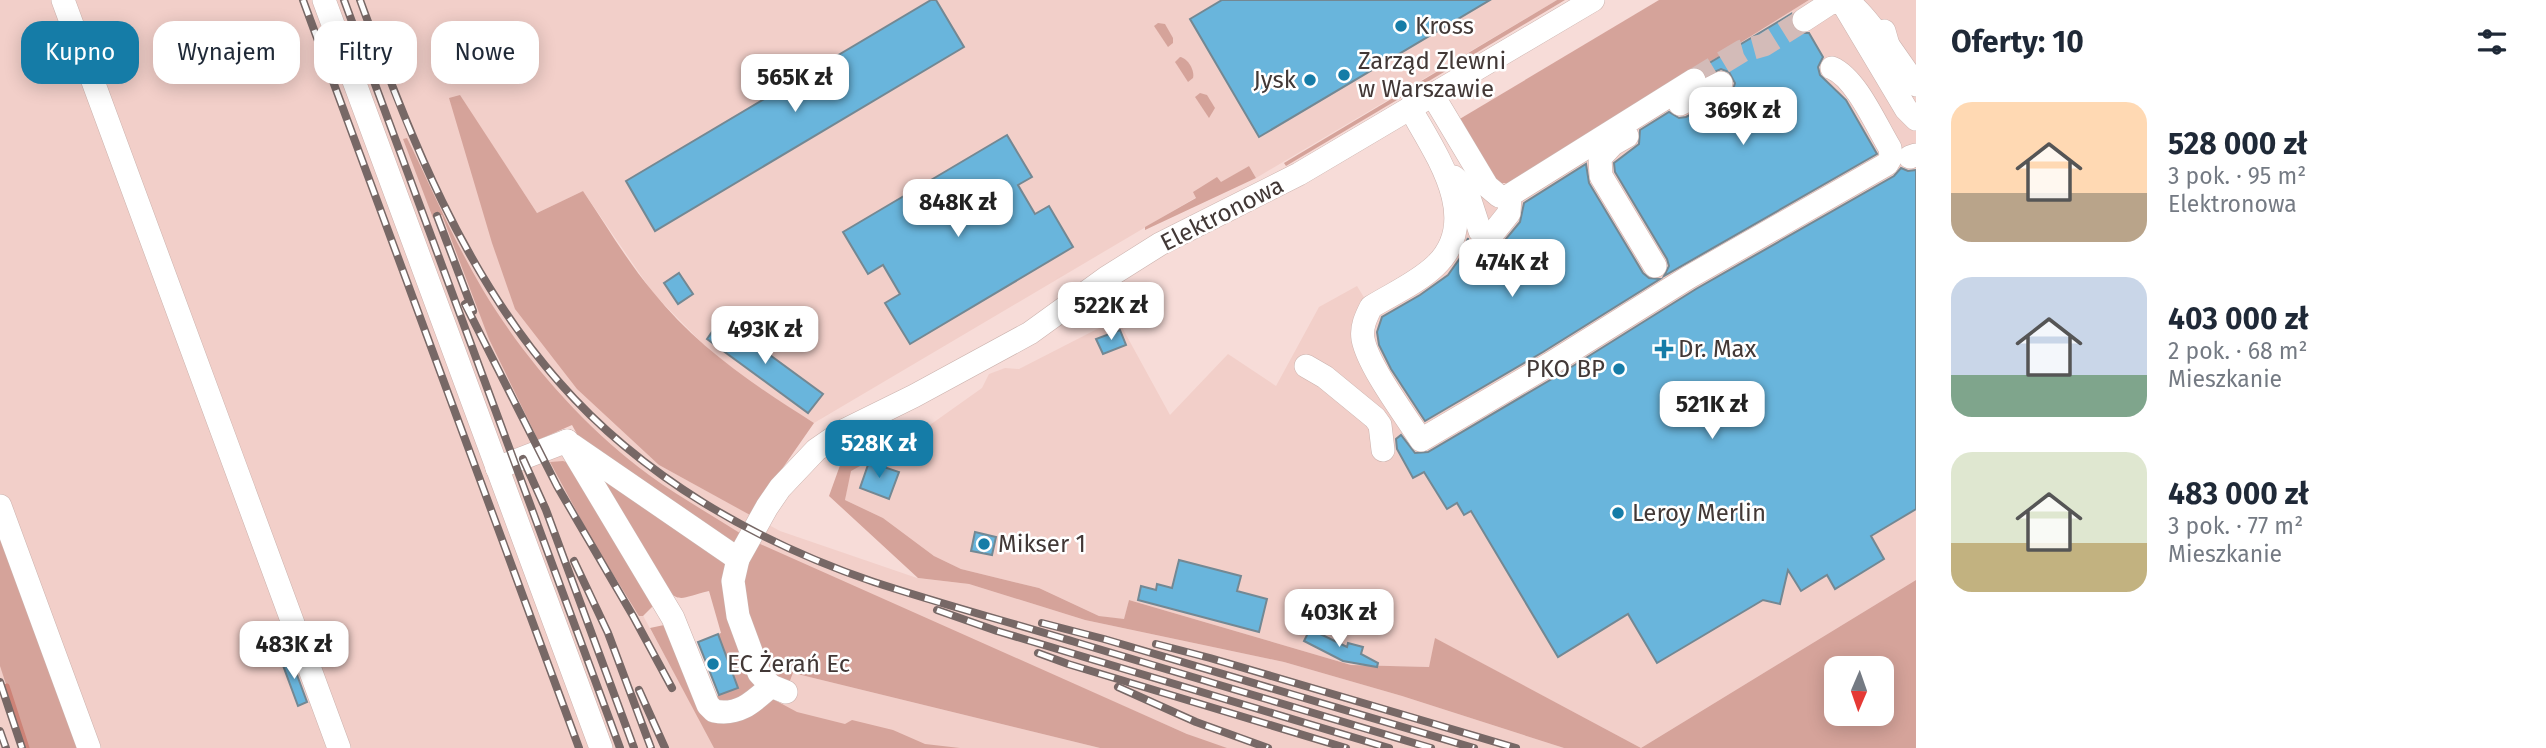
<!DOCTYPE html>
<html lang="pl">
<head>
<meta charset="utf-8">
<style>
  body { margin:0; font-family:"Fira Sans",sans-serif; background:#f2f2f3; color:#1f2937; height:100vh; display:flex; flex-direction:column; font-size:26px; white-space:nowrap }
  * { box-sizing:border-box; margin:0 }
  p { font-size:23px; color:#747a83 }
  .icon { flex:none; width:38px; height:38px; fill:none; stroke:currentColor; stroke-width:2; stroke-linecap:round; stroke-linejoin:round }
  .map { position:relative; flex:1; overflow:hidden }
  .panel { display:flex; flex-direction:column; background:#fff; width:630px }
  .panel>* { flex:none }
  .banner { position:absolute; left:21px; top:21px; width:665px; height:63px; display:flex; gap:14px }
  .needle { width:46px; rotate:182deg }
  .tools { position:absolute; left:1824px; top:656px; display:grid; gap:14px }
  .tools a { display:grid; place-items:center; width:70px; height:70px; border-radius:14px; background:#fff; box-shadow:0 4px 18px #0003; font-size:35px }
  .price { position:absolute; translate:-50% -60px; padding:0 16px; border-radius:14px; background:#fff; color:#222; font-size:23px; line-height:46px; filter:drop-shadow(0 2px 4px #0008) }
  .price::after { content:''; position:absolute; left:50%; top:42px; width:21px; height:16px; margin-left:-10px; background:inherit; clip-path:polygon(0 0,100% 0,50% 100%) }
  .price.on { background:#157ca7; color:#fff }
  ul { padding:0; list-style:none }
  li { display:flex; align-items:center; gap:21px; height:175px; padding:0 35px }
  li span { display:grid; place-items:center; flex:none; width:196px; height:140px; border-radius:21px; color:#555 }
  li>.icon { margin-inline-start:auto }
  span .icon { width:84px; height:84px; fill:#fffc; stroke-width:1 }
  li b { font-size:30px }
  h2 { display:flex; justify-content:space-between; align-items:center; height:84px; padding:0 35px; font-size:30px }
  .chip { padding:0 24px; border-radius:21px; background:#fff; box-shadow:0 4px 18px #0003; font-size:24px; line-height:63px }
  .chip.on { background:#157ca7; color:#fff }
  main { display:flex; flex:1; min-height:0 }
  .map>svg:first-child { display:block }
</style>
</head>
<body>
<main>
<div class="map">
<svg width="1916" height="748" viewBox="0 0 1916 748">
  <rect width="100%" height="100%" fill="#f7dcd8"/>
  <g fill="#f2cfc9">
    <path d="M0 0H1557L1256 178 1249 166 814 423 751 384 703 344 653 293 583 191 537 213 460 96 659 465 780 531 917 578 969 584 1085 620 1284 662 1402 696 1564 748H1226L1201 740 763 548 645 479 566 406 556 433 589 516 710 739 781 707 793 673 1100 748H0Z"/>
    <path d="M1809 0H1916V580L1641 748 1436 639 1429 667 1351 665 1129 600 1124 620 1099 616 1039 588 961 569 934 556 883 518 845 500 850 471 913 437 982 388 989 374 1005 368 1019 369 1103 326 1118 320 1170 415 1228 354 1276 386 1319 307 1357 286 1365 299 1428 259 1437 247 1448 216 1620 118Z"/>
  </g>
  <g fill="#d5a39a" fill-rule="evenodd">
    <path d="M1557 0H1565L1286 166 1284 163Z"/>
    <path d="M1659 0H1809L1620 118 1508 183H1500L1493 177 1458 120Z"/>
    <path d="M1158 23 1165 24 1173 38V43L1168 47 1154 26Z"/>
    <path d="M1180 57C1188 58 1195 71 1193 78L1188 82 1175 62Z"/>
    <path d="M1200 93 1207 95 1215 108 1209 118 1195 97Z"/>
    <path d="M460 95 537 213 583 191C606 225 627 261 653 292 697 347 755 386 814 423L750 515 659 465 577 389 515 309 492 243 449 98Z"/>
    <path d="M407 138C432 189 454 241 483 290 525 360 584 427 649 475 679 497 712 515 743 535L733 553 771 698 797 712 845 724 852 720 893 730 925 744 960 748H714L650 628 664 625 711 698 737 688 718 634 721 633 709 591C678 598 681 606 657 580L572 425 538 440 489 339 442 215 433 218 403 139Z"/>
    <path d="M1249 166 1256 178 1145 230V227L1196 198 1193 192 1217 177 1221 182Z"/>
    <path d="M899 422 913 437 851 471 845 500 883 518 934 556 961 569 1039 588 1099 616 1124 619 1129 600 1351 665 1429 667 1435 638 1641 748H1564L1402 696 1284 662 1085 620 969 584 918 578 829 496 843 457Z"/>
    <path d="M563 461 572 464 654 605 643 616H639L593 542 550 462Z"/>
    <path d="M0 523 83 748H27L0 666Z"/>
    <path d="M758 543 1187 734 1227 748H1100L793 673 788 686 775 681 745 612 744 571Z"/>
    <path d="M1916 580V748H1641ZM1881 668V714H1836V668Z"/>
  </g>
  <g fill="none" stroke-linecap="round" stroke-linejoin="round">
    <path stroke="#cd8377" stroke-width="5" d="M7 686 27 748"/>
  </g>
  <g fill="#69b5dc" stroke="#738893" stroke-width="2">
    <path d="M931 0H936L964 47 655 231 626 181Z"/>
    <path d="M1222 0H1490L1259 137 1190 19Z"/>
    <path d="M1791 14 1790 21 1793 28 1798 33H1809L1823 57 1818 67 1820 75 1846 100 1877 154 1664 276 1669 266 1667 259 1615 172 1614 163 1639 144 1640 130 1669 112 1679 118 1686 117 1728 95 1733 90 1735 83 1729 72 1721 69 1707 75 1701 68Z"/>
    <path d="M1007 135 1032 177 1018 185 1035 214 1049 206 1073 247 910 344 885 303 900 294 883 265 868 274 843 232Z"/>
    <path d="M1586 164 1589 183 1643 273 1649 278 1660 279 1543 352 1425 421 1391 369 1379 345 1377 332 1382 317 1420 295 1448 275 1460 258 1468 238V252L1472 258 1480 262 1491 257 1520 222 1524 203Z"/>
    <path d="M1901 168 1908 171 1916 170V509L1871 536 1884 559 1835 589 1827 575 1801 591 1788 570 1780 604 1763 600 1657 663 1628 614 1558 657 1471 511 1464 515 1457 503 1447 509 1424 472 1413 478 1397 449 1396 439 1401 435 1415 453 1428 452 1557 376 1696 289 1894 176Z"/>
    <path d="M679 273 693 294 678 304 664 283Z"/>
    <path d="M721 319 823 394 808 413 707 339Z"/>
    <path d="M1120 330 1126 345 1103 354 1096 339Z"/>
    <path d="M869 462 899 472 889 499 860 488Z"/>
    <path d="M975 532 996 537 992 555 971 551Z"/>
    <path d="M1179 560 1241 576 1237 591 1267 599 1259 632 1138 600 1141 586 1156 590 1157 584 1172 588Z"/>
    <path d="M1310 629 1347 647 1348 643 1363 647 1361 654 1378 663 1377 667 1343 661 1304 641Z"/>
    <path d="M718 634 738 688 719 695 698 642Z"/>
    <path d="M290 656 307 702 298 706 281 660Z"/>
  </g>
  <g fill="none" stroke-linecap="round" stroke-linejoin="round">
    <path stroke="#d3bbb8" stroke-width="23" stroke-dasharray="23 11" stroke-linecap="butt" d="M1694 80 1742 51 1764 45 1804 20"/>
    <g stroke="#cbb2ad" stroke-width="24">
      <g id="minor">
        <path d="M63 0 339 748"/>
        <path d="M324 0 601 748"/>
        <path d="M1841 0 1906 109 1916 119"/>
        <path d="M1804 20 1830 3 1847 1C1863 12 1873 31 1888 45"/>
        <path d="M1884 31 1888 45 1916 85"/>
        <path d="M1432 94 1487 186 1499 196"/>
        <path d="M1680 104 1721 83"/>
        <path d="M1410 108C1435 153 1484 220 1435 266 1417 283 1392 294 1371 307 1366 317 1361 327 1363 339 1368 366 1405 415 1421 440L1550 364 1689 277 1887 164 1891 157 1890 148C1876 125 1856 78 1832 68"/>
        <path d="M1627 136 1613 144 1600 158 1601 176 1655 266"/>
        <path d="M1910 157 1916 155"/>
        <path d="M1454 177 1466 188 1480 231"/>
        <path d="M1481 248 1509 213 1510 195 1694 80"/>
        <path d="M1306 366 1325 377 1375 418 1380 425 1383 450"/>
        <path d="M567 441 673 618 708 705 714 711C739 716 753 702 771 686"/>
        <path d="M572 445 738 559"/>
        <path d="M497 468 567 441"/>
        <path d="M0 506 89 748"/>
        <path d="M786 692 771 686 759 673 738 616 733 581 738 559 767 507 780 488 816 450 845 430 914 396 1030 333 1106 278 1160 244 1299 174 1593 0"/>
      </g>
    </g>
    <use href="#minor" stroke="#fff" stroke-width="23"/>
    <g stroke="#776866" stroke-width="8">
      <g id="rail">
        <path d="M303 0 579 748"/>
        <path d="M344 0 620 748"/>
        <path d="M360 0C409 135 463 273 559 382 642 477 756 542 874 582 941 604 1009 622 1075 642 1194 677 1312 713 1431 748"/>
        <path d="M437 216 473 311"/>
        <path d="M465 304 557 486 633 616 672 688"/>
        <path d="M523 459 546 510 634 748"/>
        <path d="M574 561 608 633 651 748"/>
        <path d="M937 610 997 631 1389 748"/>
        <path d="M1042 623 1104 639 1474 748"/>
        <path d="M1156 644 1210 658 1516 748"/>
        <path d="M1038 653 1068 664 1346 748"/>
        <path d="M0 682 22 748"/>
        <path d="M1118 687 1196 722 1268 748"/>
        <path d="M639 690 665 748"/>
        <path d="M0 731 6 748"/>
      </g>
    </g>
    <use href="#rail" stroke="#fff" stroke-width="5" stroke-dasharray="16" stroke-linecap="butt"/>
  </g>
  <g fill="#157ca7" stroke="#fff" stroke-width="2.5">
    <circle cx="1401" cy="26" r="7"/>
    <circle cx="1344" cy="75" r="7"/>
    <circle cx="1310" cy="80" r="7"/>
    <path d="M1660.5 338.5h7v7h7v7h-7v7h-7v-7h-7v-7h7z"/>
    <circle cx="1619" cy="369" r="7"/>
    <circle cx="1618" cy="513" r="7"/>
    <circle cx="984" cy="544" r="7"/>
    <circle cx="713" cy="664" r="7"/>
  </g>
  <g text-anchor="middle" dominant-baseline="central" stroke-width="5" stroke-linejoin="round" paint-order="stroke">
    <g font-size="24" fill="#423836" stroke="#fff" text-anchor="start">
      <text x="1415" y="26">Kross</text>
      <text x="1358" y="61">Zarząd Zlewni<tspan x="1358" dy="28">w Warszawie</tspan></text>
      <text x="1296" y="80" text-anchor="end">Jysk</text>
      <text x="1678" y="349">Dr. Max</text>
      <text x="1605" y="369" text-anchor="end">PKO BP</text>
      <text x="1632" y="513">Leroy Merlin</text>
      <text x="998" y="544">Mikser 1</text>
      <text x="727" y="664">EC Żerań Ec</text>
    </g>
    <g font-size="24" fill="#423836" stroke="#fff">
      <text transform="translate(1222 214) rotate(-27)">Elektronowa</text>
    </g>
  </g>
</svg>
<div class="tools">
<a><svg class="needle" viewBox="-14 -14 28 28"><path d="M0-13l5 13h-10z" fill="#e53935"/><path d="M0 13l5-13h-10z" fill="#747a83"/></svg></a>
</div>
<b class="price" style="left:795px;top:114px">565K zł</b>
<b class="price" style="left:1743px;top:147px">369K zł</b>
<b class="price" style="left:958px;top:239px">848K zł</b>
<b class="price" style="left:1512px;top:299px">474K zł</b>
<b class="price" style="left:1111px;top:342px">522K zł</b>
<b class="price" style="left:765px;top:366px">493K zł</b>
<b class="price" style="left:1712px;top:441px">521K zł</b>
<b class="price on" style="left:879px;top:480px">528K zł</b>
<b class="price" style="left:1339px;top:649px">403K zł</b>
<b class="price" style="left:294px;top:681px">483K zł</b>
<div class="banner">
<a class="chip on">Kupno</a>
<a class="chip">Wynajem</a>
<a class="chip">Filtry</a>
<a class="chip">Nowe</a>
</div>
</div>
<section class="panel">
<h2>Oferty: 10<svg class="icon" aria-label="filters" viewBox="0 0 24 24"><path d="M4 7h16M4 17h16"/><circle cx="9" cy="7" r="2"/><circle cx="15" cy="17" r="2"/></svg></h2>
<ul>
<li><span style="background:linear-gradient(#ffd9b3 65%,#b9a48a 0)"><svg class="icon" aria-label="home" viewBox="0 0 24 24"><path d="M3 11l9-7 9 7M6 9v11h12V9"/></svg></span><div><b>528 000 zł</b><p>3 pok. · 95 m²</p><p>Elektronowa</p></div></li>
<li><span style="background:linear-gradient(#c9d6e8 70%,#7fa58c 0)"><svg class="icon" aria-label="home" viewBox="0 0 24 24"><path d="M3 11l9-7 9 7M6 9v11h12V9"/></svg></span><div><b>403 000 zł</b><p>2 pok. · 68 m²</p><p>Mieszkanie</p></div></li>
<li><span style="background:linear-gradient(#dfe7d0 65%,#c2b280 0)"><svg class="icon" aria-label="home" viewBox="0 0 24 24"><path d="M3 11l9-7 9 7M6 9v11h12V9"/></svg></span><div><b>483 000 zł</b><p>3 pok. · 77 m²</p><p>Mieszkanie</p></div></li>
</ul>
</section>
</main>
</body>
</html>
